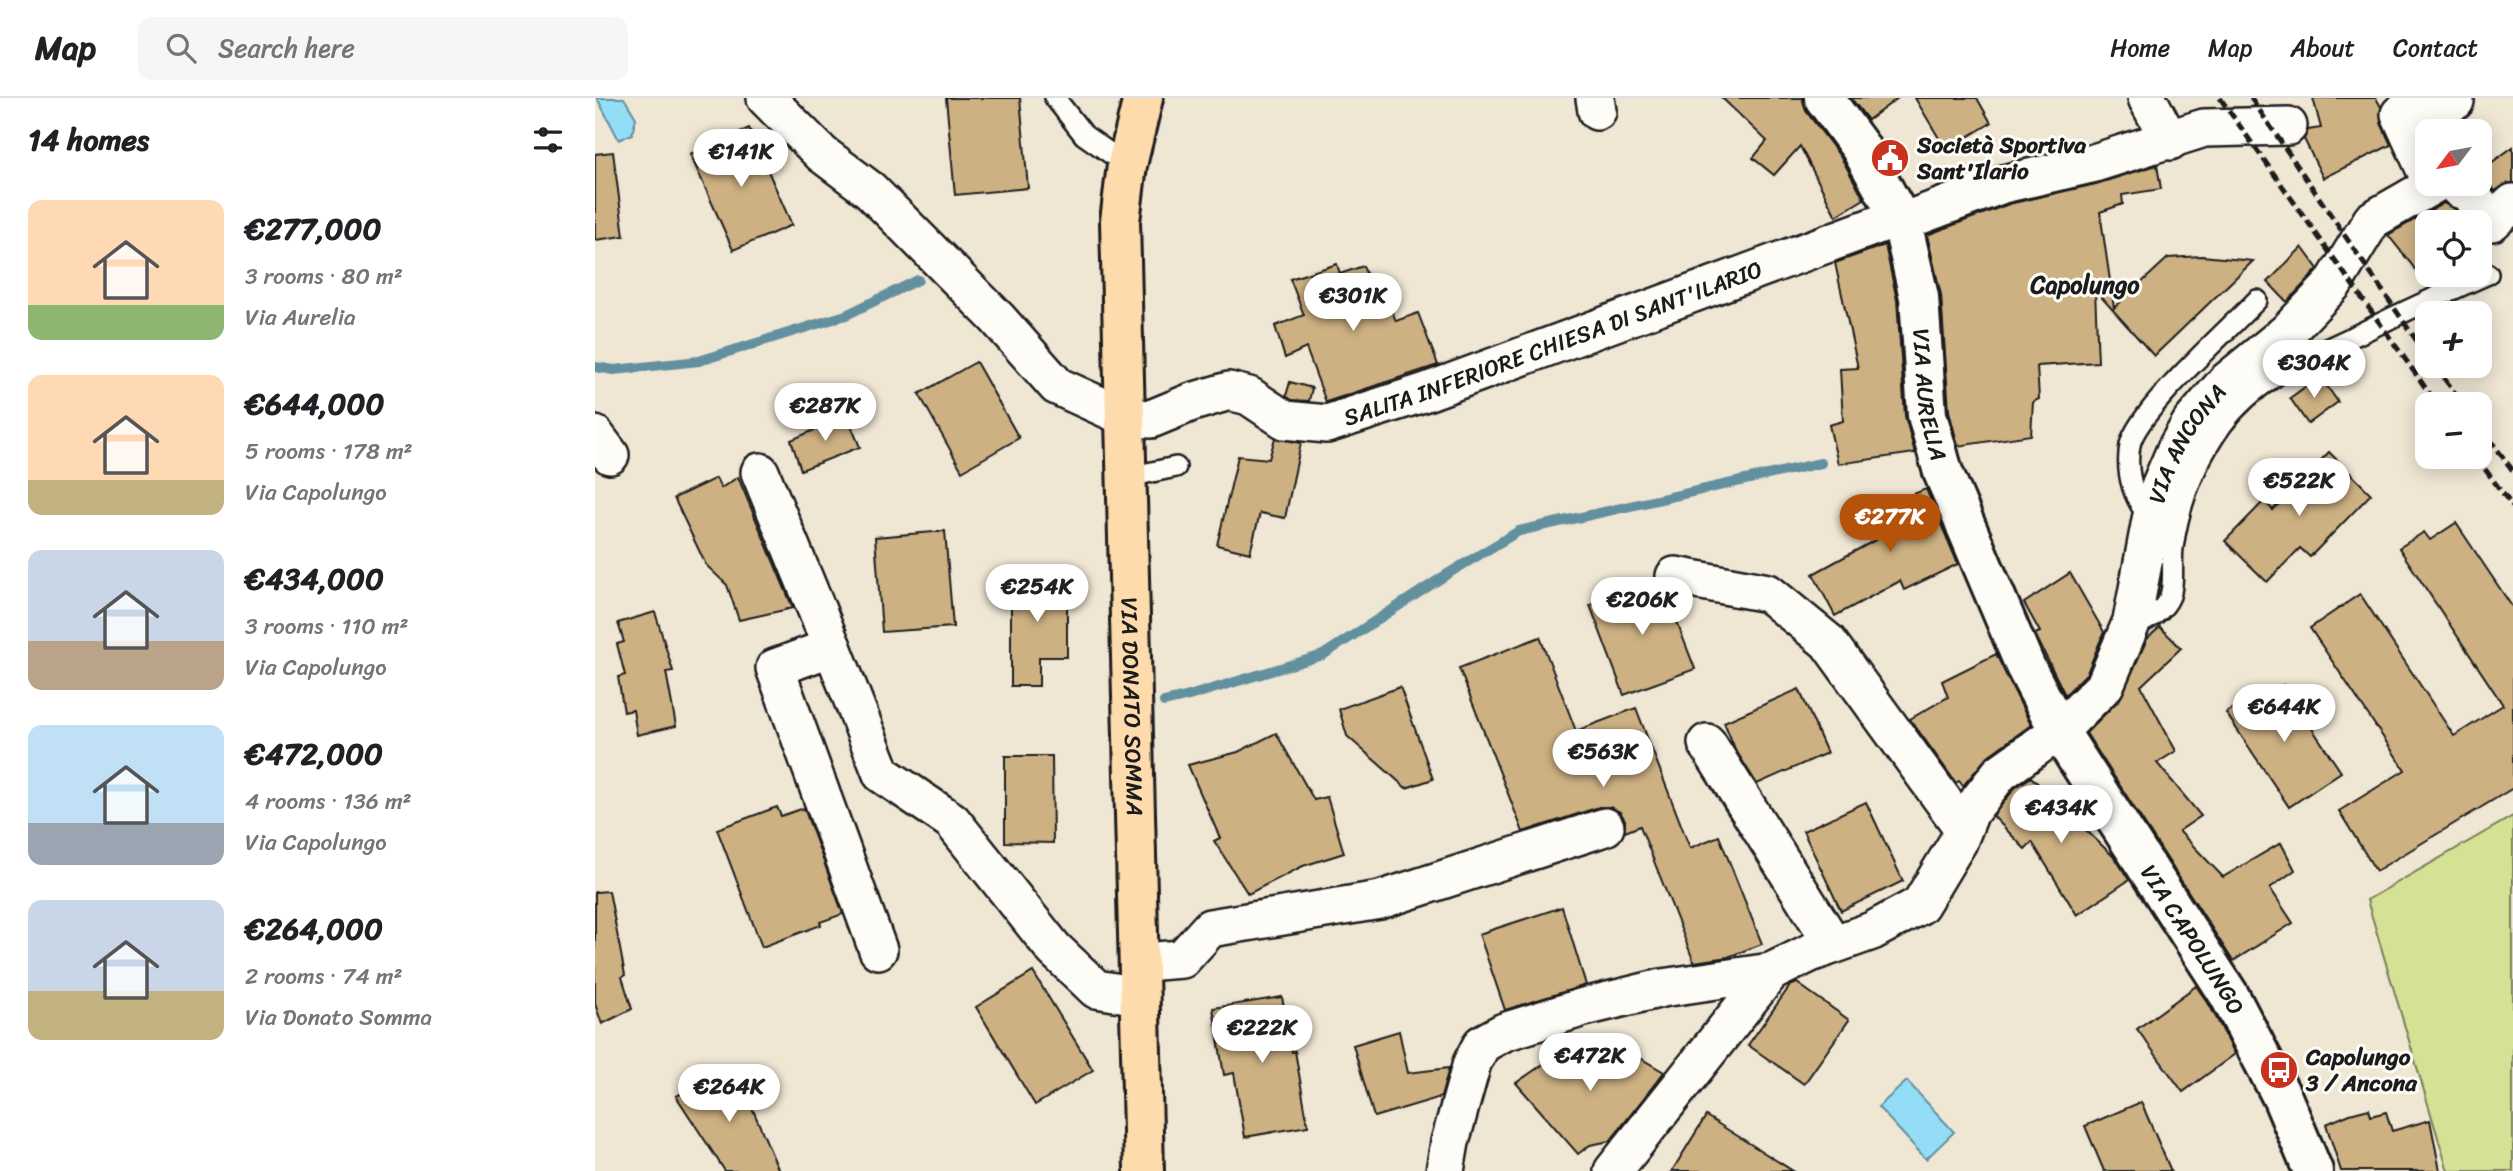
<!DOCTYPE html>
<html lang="en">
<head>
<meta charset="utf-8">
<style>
  body { margin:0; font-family:Sriracha,sans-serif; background:#f6f6f6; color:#202124; height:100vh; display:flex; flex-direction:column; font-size:26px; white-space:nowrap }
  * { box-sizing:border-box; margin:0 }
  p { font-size:23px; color:#757577 }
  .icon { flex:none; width:38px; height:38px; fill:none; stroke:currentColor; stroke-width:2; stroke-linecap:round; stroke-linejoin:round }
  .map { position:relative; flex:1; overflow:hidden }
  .side { display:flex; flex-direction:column; background:#fff; width:595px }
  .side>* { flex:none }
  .needle { width:46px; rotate:238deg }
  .fabs { position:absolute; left:1820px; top:21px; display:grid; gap:14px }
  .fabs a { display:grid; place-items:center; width:77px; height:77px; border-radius:14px; background:#fff; box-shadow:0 4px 18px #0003; font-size:35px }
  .price { position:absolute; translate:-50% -60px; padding:0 16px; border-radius:24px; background:#fff; color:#222; font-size:23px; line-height:46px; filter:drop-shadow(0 2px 4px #0008) }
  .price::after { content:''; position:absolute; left:50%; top:42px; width:21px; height:16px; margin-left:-10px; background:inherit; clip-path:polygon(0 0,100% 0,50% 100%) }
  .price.on { background:#b45309; color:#fff }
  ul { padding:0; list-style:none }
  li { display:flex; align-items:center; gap:21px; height:175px; padding:0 28px }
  li span { display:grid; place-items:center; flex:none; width:196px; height:140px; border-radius:14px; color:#555 }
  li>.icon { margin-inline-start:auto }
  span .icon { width:84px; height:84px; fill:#fffc; stroke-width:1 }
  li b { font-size:30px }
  h2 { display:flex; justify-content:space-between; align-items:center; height:84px; padding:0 28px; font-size:30px }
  header { display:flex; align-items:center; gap:42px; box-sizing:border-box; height:98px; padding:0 35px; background:#fff; border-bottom:2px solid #e0e0e0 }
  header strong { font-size:33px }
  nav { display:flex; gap:38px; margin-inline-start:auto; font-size:24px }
  .search { width:490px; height:63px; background:#f6f6f6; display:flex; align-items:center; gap:18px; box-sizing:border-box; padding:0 24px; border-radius:14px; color:#757577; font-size:26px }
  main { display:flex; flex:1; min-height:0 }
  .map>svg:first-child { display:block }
</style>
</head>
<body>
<header>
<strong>Map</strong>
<div class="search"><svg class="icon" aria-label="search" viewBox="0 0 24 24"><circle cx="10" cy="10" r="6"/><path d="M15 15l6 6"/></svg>Search here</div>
<nav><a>Home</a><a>Map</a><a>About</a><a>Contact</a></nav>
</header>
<main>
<section class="side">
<h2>14 homes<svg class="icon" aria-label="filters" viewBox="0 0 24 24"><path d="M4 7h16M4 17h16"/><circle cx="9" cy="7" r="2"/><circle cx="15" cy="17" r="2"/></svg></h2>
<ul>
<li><span style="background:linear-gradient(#ffd9b3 75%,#8fb573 0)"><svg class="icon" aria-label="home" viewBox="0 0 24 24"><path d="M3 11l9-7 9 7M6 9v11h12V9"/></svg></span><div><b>€277,000</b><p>3 rooms · 80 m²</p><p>Via Aurelia</p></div></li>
<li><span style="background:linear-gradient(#ffd9b3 75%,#c2b280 0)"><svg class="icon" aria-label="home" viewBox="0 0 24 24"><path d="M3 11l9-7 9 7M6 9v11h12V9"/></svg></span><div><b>€644,000</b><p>5 rooms · 178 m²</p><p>Via Capolungo</p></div></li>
<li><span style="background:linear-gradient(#c9d6e8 65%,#b9a48a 0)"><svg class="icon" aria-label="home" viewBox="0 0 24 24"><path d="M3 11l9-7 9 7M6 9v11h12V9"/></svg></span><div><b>€434,000</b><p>3 rooms · 110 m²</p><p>Via Capolungo</p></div></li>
<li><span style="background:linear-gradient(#bfe0f5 70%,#9aa5b1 0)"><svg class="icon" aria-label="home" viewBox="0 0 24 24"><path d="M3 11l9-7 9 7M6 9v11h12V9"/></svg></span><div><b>€472,000</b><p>4 rooms · 136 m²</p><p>Via Capolungo</p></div></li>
<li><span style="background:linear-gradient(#c9d6e8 65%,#c2b280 0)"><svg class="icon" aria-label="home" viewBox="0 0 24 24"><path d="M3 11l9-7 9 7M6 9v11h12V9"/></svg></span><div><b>€264,000</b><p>2 rooms · 74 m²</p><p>Via Donato Somma</p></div></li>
</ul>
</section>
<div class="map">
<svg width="1918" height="1073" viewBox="0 0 1918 1073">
  <rect width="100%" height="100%" fill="#efe6d4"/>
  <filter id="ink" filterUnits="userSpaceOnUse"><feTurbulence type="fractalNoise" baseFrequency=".0143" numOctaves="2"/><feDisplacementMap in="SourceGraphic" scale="14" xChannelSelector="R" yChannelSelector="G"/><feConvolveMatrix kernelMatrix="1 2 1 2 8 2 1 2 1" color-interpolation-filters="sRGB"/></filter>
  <g filter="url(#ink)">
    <path fill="#d5e194" stroke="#787e58" stroke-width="2" d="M1918 718V1073H1853L1772 802Z"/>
    <g fill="#94ddf6" stroke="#64909f" stroke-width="2">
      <path d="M2 0H29L41 20 37 36 24 42Z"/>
      <path d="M1312 983 1359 1034 1331 1061 1283 1009Z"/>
    </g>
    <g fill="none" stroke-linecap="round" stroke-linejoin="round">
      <g stroke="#64909f" stroke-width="10">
        <path d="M0 269 19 272 104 263 251 217 323 182"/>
        <path d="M569 604 594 598 728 557 854 475 924 433 1226 365"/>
      </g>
    </g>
    <g fill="#ceb183" stroke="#1c1c1c" stroke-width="2">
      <path d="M351 0H425L433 90 360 97Z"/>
      <path d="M1127 0H1208L1211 13 1247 61 1269 101 1241 118 1205 48 1179 77 1158 60 1172 43Z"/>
      <path d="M1256 0H1303L1273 22Z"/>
      <path d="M1320 0H1382L1396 25 1351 52Z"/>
      <path d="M1718 0H1781L1786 9V25L1796 47 1728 80 1709 41 1713 32 1726 30Z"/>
      <path d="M154 30 197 127 138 152 95 56Z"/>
      <path d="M1918 49V85H1913L1900 93 1885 73Z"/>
      <path d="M18 54 29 138 0 142V56Z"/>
      <path d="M1562 67 1566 91 1527 97 1528 106 1505 114 1519 210 1573 160 1607 158 1658 163 1559 258 1500 192 1503 264 1442 268 1444 301 1438 304 1436 337 1363 348 1354 313 1346 197 1332 137 1414 106 1501 86Z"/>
      <path d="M1849 105 1860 111 1871 124H1832V174L1825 177 1793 137Z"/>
      <path d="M1290 147 1302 202 1310 318 1320 355 1243 366 1234 327 1248 323 1245 271 1263 270 1240 165Z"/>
      <path d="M1707 149 1723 171 1692 204 1673 184Z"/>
      <path d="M742 166 745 176 768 168 776 187 785 183 801 223 823 215 843 267 731 304 711 250 690 260 680 228 709 217 695 181Z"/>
      <path d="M381 264 424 340 367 373 324 296Z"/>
      <path d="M1725 278 1743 304 1713 326 1695 300Z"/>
      <path d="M695 284 717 290 714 303 697 302 691 298Z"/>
      <path d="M252 318 265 349 206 372 196 342Z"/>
      <path d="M680 340 706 345 690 420 665 415 655 455 622 447 643 358 674 361Z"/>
      <path d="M1734 354 1776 396 1715 459 1705 450 1672 484 1630 443 1669 403 1678 412Z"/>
      <path d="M143 379 198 510 144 522 132 487 111 467 79 400 121 380 126 390Z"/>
      <path d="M1331 391 1363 466 1309 492 1305 483 1240 518 1218 476 1284 440 1271 415Z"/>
      <path d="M1861 425 1918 510V690L1781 773 1744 713 1810 672 1715 530 1765 496 1859 638 1908 607 1804 450 1829 434 1835 442Z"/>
      <path d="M350 433 358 529 287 534 280 439Z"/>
      <path d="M1475 475 1509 534 1492 575 1470 597 1440 536 1445 534 1429 505Z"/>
      <path d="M416 476 472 477V559H444V588H416Z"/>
      <path d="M1060 482 1066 494 1071 496 1100 571 1029 597 995 507Z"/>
      <path d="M60 514 78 573 71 574 81 628 42 637 38 612 29 614 23 579 30 577 22 546 29 544 23 525Z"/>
      <path d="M1565 529 1586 550 1546 588 1581 653 1562 665 1606 718 1584 733 1628 779 1686 745 1700 772 1675 790 1698 825 1638 863 1491 635 1525 601 1552 541Z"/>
      <path d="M945 539 981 633 1041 610 1095 750 1124 738 1167 846 1133 859 1099 864 1045 728 1030 734V722L1025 714 1015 709H1004L928 734 864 570Z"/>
      <path d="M1401 556 1436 627 1393 658 1368 688 1364 683 1361 685 1315 621 1353 599 1347 583Z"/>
      <path d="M1688 587 1746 674 1694 709 1631 615 1661 596 1665 602Z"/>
      <path d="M805 589 838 681 811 690 752 638 744 611Z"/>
      <path d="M1204 591 1232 655 1162 686 1140 651 1129 624Z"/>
      <path d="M681 635 719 702 732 699 749 755 708 768 653 796 619 743 625 740 593 667 643 654Z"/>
      <path d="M410 658H457L458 745 410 744Z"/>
      <path d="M1436 679 1521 761 1534 782 1482 817 1437 744 1430 751 1398 718 1420 690Z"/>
      <path d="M1271 704 1308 783 1246 813 1208 733Z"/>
      <path d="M182 709 186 718 209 710 248 816 225 824 226 827 167 849 122 731Z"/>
      <path d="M14 793 30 877 27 879 37 911 7 926 0 906V794Z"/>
      <path d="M967 809 991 887 910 912 884 836Z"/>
      <path d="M438 874 498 972 440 1007 381 909Z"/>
      <path d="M1202 885 1254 922 1209 986 1153 947 1195 888Z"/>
      <path d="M1601 888 1615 908 1640 956 1588 994 1542 931Z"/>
      <path d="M687 899 697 954 700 953 713 1028 650 1039 639 975 629 977 618 910Z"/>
      <path d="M804 933 813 975 854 970 846 999 779 1019 758 947Z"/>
      <path d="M1006 951 1033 953 1069 974 1015 1043 995 1047 983 1056 921 985 963 956Z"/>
      <path d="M141 972 184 1073H130L81 998Z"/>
      <path d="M1546 1004 1576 1073H1509L1490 1028Z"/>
      <path d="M1774 1011 1776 1018 1791 1014 1797 1033 1835 1022 1845 1073H1746L1731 1026 1755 1016Z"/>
      <path d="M1111 1018 1198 1073H1077Z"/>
    </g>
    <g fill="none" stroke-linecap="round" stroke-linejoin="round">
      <g stroke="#1c1c1c" stroke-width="24">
        <g id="lane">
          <path d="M460 0 489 37 532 67"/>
          <path d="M533 379 581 369"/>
          <path d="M1556 422C1538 400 1530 376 1535 347 1541 314 1635 230 1662 202"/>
          <path d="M1535 531C1550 523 1568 515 1575 498 1580 483 1576 465 1578 450 1584 406 1601 363 1627 327 1664 277 1718 258 1772 232 1812 212 1852 194 1893 176"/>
        </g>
      </g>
      <g stroke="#1c1c1c" stroke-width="42">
        <g id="street">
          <path id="s1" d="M171 0 227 56 275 92 402 220 462 288 530 319 556 321 597 304 634 293 654 298 690 322 732 326 831 294 1304 119"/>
          <path d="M1000 0 1002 13"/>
          <path d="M1552 0 1575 43"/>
          <path d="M1832 75 1805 16 1860 3"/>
          <path d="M1864 91 1869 88 1897 124 1918 105"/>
          <path d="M1307 124 1408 86 1496 66 1609 30 1693 28"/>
          <path d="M0 337 15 357"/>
          <path d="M165 374 237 549"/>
          <path d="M1080 478 1173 495 1233 544 1368 730"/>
          <path d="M1112 645 1238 846"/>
          <path d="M283 852 180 570 237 549 287 676 357 723 459 851 501 891 545 898"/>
          <path d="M544 861 561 863 587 861 615 830 785 802 1010 729"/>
          <path id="s2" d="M850 1073 855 1044 877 965 887 946 909 934 989 909 1067 890 1176 874 1215 855 1277 833 1325 807 1363 744 1375 714 1405 675 1464 633 1510 587 1537 523 1556 422 1566 386 1581 351 1596 325 1631 284 1692 234 1738 186 1777 122 1838 87"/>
          <path d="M1018 1073 1176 874"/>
        </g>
      </g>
      <g stroke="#1c1c1c" stroke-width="44">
        <g id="secondary">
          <path id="s3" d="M1229 0 1265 49 1307 124 1324 199 1332 317 1348 374 1430 568 1464 633 1634 897 1687 999 1718 1073"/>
        </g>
      </g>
      <g stroke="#1c1c1c" stroke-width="44">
        <g id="primary">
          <path id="s4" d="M548 0 532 67 525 123 549 1073"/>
        </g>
      </g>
      <use href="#lane" stroke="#fdfcf7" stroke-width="19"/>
      <use href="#street" stroke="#fdfcf7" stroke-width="37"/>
      <use href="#secondary" stroke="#fdfcf7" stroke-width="38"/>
      <use href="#primary" stroke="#fedbac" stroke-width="38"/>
      <g stroke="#1c1c1c" stroke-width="5" stroke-dasharray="10 5" stroke-linecap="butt">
        <path d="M1625 0 1842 306"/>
        <path d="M1656 0 1832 258"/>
        <path d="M1840 268 1868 306"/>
        <path d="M1885 328 1918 373"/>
        <path d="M1881 359 1918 409"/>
      </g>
    </g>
  </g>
  <defs>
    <g id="civic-disc" transform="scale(2.0125)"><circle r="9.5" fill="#c8321e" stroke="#fdfcf7"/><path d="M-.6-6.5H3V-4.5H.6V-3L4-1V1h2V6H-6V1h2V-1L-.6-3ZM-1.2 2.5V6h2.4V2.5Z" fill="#fff"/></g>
    <g id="bus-disc" transform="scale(2.0125)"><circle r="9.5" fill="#c8321e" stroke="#fdfcf7"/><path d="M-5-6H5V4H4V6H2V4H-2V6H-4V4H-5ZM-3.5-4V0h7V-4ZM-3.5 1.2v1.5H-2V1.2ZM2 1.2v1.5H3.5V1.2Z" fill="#fff"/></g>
  </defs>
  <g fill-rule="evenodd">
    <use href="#civic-disc" x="1295" y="60"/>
    <use href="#bus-disc" x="1684" y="972"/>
  </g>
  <g text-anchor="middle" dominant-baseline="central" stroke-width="6" stroke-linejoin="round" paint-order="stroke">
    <g font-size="23" font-weight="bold" fill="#1c1c1c" stroke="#fdfcf7" text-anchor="start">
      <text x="1322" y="47">Società Sportiva<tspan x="1322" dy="26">Sant'Ilario</tspan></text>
      <text x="1711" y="959">Capolungo<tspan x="1711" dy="26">3 / Ancona</tspan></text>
    </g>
    <g font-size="23" fill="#1c1c1c" stroke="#fdfcf7">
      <text stroke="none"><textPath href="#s1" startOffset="940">SALITA INFERIORE CHIESA DI SANT'ILARIO</textPath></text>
      <text stroke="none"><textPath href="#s3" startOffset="322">VIA AURELIA</textPath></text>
      <text stroke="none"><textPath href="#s2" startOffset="1146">VIA ANCONA</textPath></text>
      <text stroke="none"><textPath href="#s4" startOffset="611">VIA DONATO SOMMA</textPath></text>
      <text stroke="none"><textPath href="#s3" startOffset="933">VIA CAPOLUNGO</textPath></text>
    </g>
    <g font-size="24" font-weight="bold" fill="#1c1c1c" stroke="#fdfcf7">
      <text x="1490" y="187">Capolungo</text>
    </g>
  </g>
</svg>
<div class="fabs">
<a><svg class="needle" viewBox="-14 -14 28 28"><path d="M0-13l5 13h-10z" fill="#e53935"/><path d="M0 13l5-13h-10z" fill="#757577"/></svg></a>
<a><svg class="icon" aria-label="locate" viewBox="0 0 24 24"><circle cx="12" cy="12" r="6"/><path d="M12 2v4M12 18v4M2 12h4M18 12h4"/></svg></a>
<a>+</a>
<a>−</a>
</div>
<b class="price" style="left:146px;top:91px">€141K</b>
<b class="price" style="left:758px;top:235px">€301K</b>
<b class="price" style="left:1719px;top:302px">€304K</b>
<b class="price" style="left:230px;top:345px">€287K</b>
<b class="price" style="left:1704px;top:420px">€522K</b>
<b class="price on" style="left:1295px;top:456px">€277K</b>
<b class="price" style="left:442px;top:526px">€254K</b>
<b class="price" style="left:1047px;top:539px">€206K</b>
<b class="price" style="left:1689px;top:646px">€644K</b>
<b class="price" style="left:1008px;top:691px">€563K</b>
<b class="price" style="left:1466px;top:747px">€434K</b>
<b class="price" style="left:667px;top:967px">€222K</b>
<b class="price" style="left:995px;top:995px">€472K</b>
<b class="price" style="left:134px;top:1026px">€264K</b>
</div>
</main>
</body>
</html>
